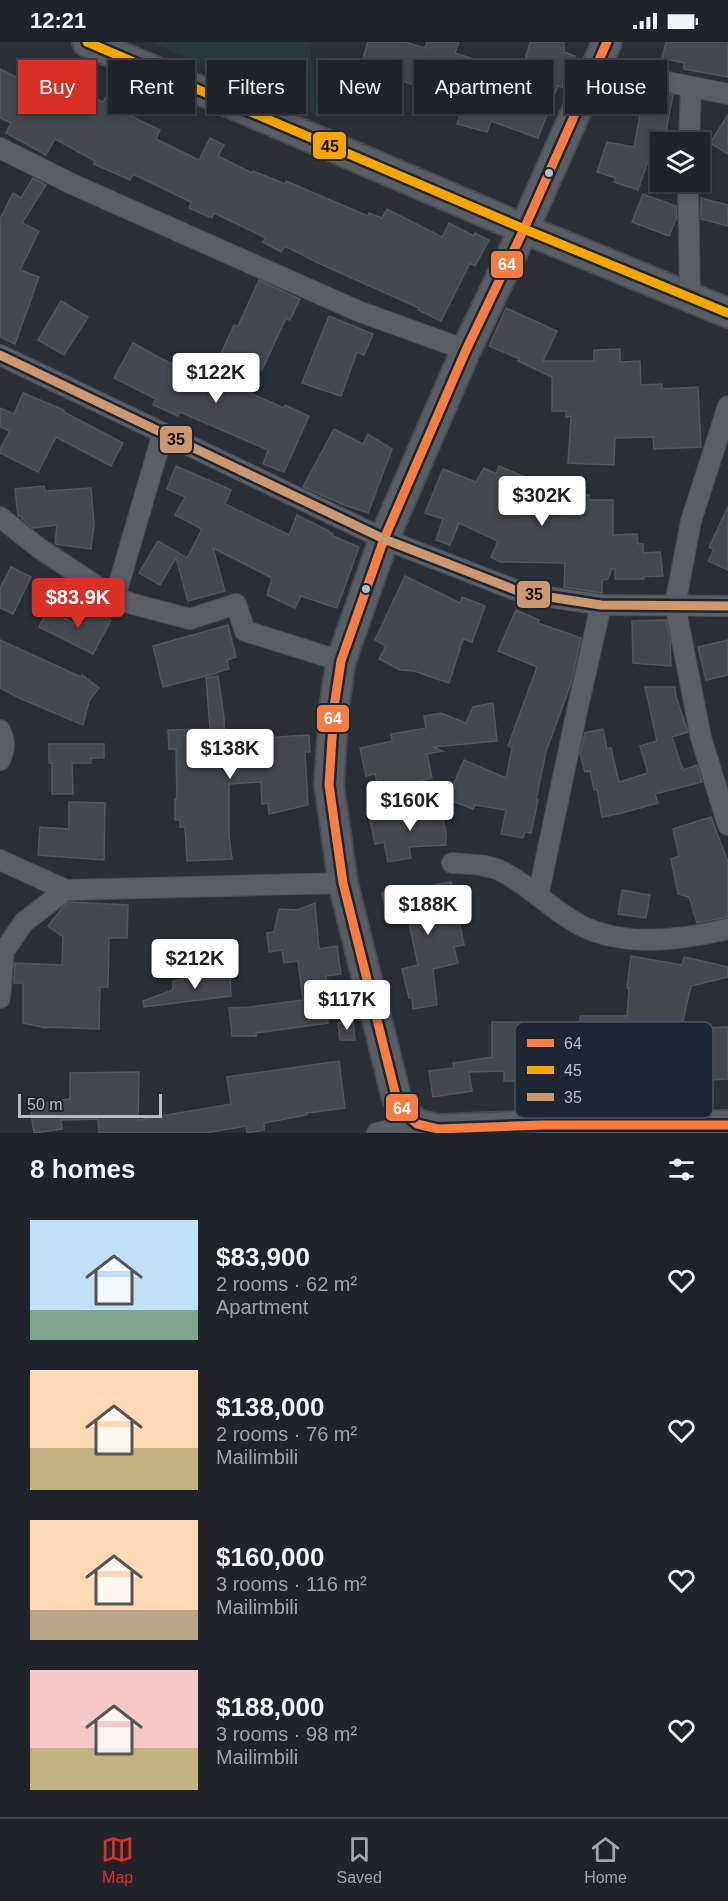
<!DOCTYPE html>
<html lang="en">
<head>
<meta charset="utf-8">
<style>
  body { margin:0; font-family:Helvetica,sans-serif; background:#2d3036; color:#f1f3f6; height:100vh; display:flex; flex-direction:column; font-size:22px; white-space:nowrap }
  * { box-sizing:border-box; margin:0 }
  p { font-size:20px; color:#a2a4a8 }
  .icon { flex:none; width:33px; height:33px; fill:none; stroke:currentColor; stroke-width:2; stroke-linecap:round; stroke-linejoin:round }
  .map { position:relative; height:1091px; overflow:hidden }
  .details { display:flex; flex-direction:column; background:#20242a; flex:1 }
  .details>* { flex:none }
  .banner { position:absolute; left:18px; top:18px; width:693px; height:54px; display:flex; gap:12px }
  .tools { position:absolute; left:650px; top:90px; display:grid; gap:12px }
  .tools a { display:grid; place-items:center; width:60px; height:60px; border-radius:0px; background:#20242a; box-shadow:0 3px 9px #0003,0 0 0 2px #3d4147; font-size:30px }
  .scale { position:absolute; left:18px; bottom:15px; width:144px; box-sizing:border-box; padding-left:6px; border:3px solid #b4bcc9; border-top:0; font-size:16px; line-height:21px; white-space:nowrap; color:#b4bcc9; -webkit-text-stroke:4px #1d2633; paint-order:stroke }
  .price { position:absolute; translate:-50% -51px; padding:0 14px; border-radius:6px; background:#fff; color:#222; font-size:20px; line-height:39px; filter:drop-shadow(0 2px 3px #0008) }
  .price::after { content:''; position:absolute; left:50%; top:36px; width:18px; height:14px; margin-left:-9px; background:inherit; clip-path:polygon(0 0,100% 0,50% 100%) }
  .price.selected { background:#d93025; color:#fff }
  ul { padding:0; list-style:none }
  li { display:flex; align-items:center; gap:18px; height:150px; padding:0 30px }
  li span { display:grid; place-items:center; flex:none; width:168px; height:120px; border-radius:0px; color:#555 }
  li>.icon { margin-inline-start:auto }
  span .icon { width:72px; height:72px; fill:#fffc; stroke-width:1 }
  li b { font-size:26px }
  h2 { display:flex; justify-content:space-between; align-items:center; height:72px; padding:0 30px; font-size:26px }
  .chip { padding:0 21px; border-radius:0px; background:#20242a; box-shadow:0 3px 9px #0003,0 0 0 2px #3d4147; font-size:21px; line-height:54px }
  .chip.selected { background:#d93025; color:#fff }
  .status { display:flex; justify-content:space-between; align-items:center; height:42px; padding:0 30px; background:#20242a; direction:ltr }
  .status svg { height:16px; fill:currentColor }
  .menu { display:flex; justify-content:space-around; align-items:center; height:84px; border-top:2px solid #3d4147; background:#20242a; font-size:16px; color:#a2a4a8 }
  .menu a { display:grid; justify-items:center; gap:3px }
  .menu .selected { color:#d93025 }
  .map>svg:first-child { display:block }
</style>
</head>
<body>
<div class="status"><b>12:21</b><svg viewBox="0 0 49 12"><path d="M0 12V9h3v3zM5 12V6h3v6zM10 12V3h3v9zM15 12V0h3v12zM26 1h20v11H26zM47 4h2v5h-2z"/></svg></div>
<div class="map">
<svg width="728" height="1091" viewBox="0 0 728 1091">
  <rect width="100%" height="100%" fill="#2a3038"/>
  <path fill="#273a3e" d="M151 0H310L316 73Z"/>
  <g fill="#444950" stroke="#52575f" stroke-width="1.5">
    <path d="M368 0H405L425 6 427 0H459L455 11 521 33 530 0H564V10L575 14 570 34 566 33 562 45 558 44 538 96 491 79 487 90 457 82 463 62 451 59 453 55 360 26Z"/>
    <path d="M666 0H728V35L684 27V21L662 16Z"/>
    <path d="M0 27 34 44 36 40 42 43 46 35 62 44 63 41 103 60 110 48 134 59 127 72 160 88 156 97 199 118 210 96 224 103 218 114 252 131 253 129 285 142 286 139 368 174 369 171 382 176 387 167 442 195 449 181 474 194 475 191 489 198 475 224 470 221 441 279 418 268 419 266 316 220 285 204 281 210 263 200 266 196 214 171 212 176 189 166 191 160 133 132 130 138 94 122 95 119 55 97 46 113 6 91 11 81 0 76Z"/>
    <path d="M655 50 673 53 664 100H660V111L651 110 638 148 614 140 616 136 597 130 607 100 634 105 640 73 636 72 639 54 655 57Z"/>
    <path d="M728 73V112L710 101Z"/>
    <path d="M33 136 46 143 22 181 39 189 20 228 39 235 15 302 0 295V177L13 151 21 156Z"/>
    <path d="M643 152 676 164 677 175 669 194 632 180Z"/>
    <path d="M701 156 728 163V184L701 177Z"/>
    <path d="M259 238 300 257 290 278 286 276 262 328 220 314 234 283 238 284Z"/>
    <path d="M61 259 88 275 64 313 38 298Z"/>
    <path d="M506 266 557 289 543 319H594V308L620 307V320L640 319 641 343 662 342V347L698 345 701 405 654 407 653 395 615 396 614 423 568 421 571 374 566 375V369H552V335L518 319 520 317 489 304Z"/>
    <path d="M329 274 373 292 364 313 357 310 341 354 302 341Z"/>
    <path d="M133 301 160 316 200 335 205 324 220 331 219 334 252 348 250 351 284 366 285 363 309 374 284 430 263 422 268 408 180 370 178 374 153 363 156 357 114 336Z"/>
    <path d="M23 351 64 368V370L123 401 111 424 56 395 38 430 0 411V407L10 389 0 385V366L14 372Z"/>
    <path d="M334 387 363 402 368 392 392 407 368 471 342 462 303 445Z"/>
    <path d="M176 424 231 448 225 462 289 493 297 473 329 489 328 490 333 492V494L359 505 337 566 301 554 295 566 267 553 272 536 213 506 225 549 188 559 176 516 160 543 139 531 158 499 187 516 202 487 175 473 185 455 167 447Z"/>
    <path d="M499 424 535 439 552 440V453H589V458H613V493L637 492 638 502H643V511L660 510 663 534 643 535 644 537H615V527L612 526 608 537 602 538V551L564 545 565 521 500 520 491 515 498 499 459 481 450 503 436 498 443 477 425 471 443 427 476 440 484 426 496 432Z"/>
    <path d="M44 444 45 449 91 446 94 482 91 507 55 502 57 483 33 486 22 477V475L18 474 15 447Z"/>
    <path d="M728 465V528L708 519 714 507 709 505Z"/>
    <path d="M11 525 31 535 13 572 0 566V546Z"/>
    <path d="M405 534 460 561 462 555 485 564 472 600 463 597 449 641 414 629 400 628 379 617 386 604 375 598Z"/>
    <path d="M89 567 111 578 93 612 39 585 48 568 80 584Z"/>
    <path d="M516 568 539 578 538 581 581 596 571 641 546 710 536 758H538L531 791 525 790 523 796 501 792 506 768 475 763 473 767 447 757 464 718 506 736 512 706 508 704 537 625 498 609Z"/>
    <path d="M666 578 670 598 671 624 633 621 632 579Z"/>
    <path d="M228 583 236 615 227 618 229 627 218 630V631L163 645 153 604Z"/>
    <path d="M0 598 81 635 82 633 99 646 89 659 83 683 19 656 0 646Z"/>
    <path d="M728 598V633L706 638 698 605Z"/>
    <path d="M218 634 224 675 225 715 265 713 264 696 309 693 310 710H305L308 763 269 772 268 761 262 762 261 740 229 742V793L232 817 187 819 185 785H180V778H175V757H177L176 707H169L168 688 210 687 206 636Z"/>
    <path d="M645 645H675L676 655 688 690 672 695 683 728 697 723 702 740 655 752 658 761 622 771 602 775 597 747 594 748 590 729 585 730 580 711 585 691 603 687 607 707 611 706 619 740 648 731 640 704 657 699Z"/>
    <path d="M493 661 497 699 433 705 443 709 427 712 432 736 403 743V742L379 747 375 732 366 734 360 706 392 699 391 692 426 686 424 674 441 671 466 681 473 665Z"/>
    <path d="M49 702H104V716H91V721H72L73 752H52V721H49Z"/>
    <path d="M69 760 105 761 104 818 38 813 40 785 69 787Z"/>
    <path d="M440 764 446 790V803L409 805 411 816 388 820 384 800 375 802 370 778 410 770 409 767Z"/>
    <path d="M711 775 728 820V875L697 881 689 855 678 852 671 817 679 814 673 787Z"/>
    <path d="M451 840 464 903 454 905 458 921 433 927 437 963 413 967 412 956H409L402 927 418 923 407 872 387 876 382 851 400 848V850Z"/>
    <path d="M622 848 650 853 646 876 618 872Z"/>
    <path d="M70 860 128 863 127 896H109L108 945H100L99 987 46 985V986L23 981V941H14L15 921 62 923 63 895 48 884 63 865Z"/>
    <path d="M315 861 319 907 337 904 341 932 326 934 328 946 323 947 328 981 256 991V994H232L229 966 251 965 303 958 298 919 284 921 282 908 269 910 267 891 274 890 279 867 297 868Z"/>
    <path d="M631 914 682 923 684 915 728 925V935L691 944 681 987 728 985V1037L707 1038V1028L656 1025V1037L637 1036V1032H582V1026H520V1039H504V1029L469 1030 472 1049 433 1055 429 1029 454 1026 453 1021 492 1015V980H580V974H627L629 946H627Z"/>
    <path d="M230 929 231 954 144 965 143 959 173 948V939Z"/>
    <path d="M353 979 355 998H340L338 981Z"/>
    <path d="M339 1019 345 1066 307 1071V1073L264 1081V1088L247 1091 246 1084 205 1091H99L98 1077 61 1078 62 1087 34 1091 30 1063 70 1057V1031L139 1030 138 1078 231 1062 227 1035Z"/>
  </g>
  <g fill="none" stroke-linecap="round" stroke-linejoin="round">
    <g stroke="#484c53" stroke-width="22">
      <g id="street">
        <path d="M596 26 728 52"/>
        <path d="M689 100 691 46"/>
        <path d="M0 106 72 142 358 269 466 308"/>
        <path d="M688 140 690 256"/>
        <path d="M0 313 384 497 523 551 601 563 728 564"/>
        <path d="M728 364 691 479 675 563 701 696 728 783"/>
        <path d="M0 475 39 506 95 543 115 555 133 562 190 577 236 562 245 589 341 619"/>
        <path d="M115 555 163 391"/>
        <path d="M0 688C5 697 5 708 0 718"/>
        <path d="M0 818 66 848 343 841"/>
        <path d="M452 821C468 822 486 822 501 829 528 842 553 869 580 883 624 906 682 898 728 887"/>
        <path d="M538 854 577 669 601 563"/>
        <path d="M0 956 4 909 24 880 66 848"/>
        <path d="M377 1091 417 1082"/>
      </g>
    </g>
    <g stroke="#484c53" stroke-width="32">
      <g id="secondary">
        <path d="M87 0 524 187 728 271"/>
        <path d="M607 0 524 187 466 308 384 497 341 619 334 665 329 743 343 841 396 1054 404 1070 417 1082 438 1087 543 1083H728"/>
      </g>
    </g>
    <use href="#street" stroke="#5a5e66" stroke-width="20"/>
    <use href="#secondary" stroke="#595d64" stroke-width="28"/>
    <g stroke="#1d2633" stroke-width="14">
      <path id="bus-1" d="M607 0 524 187 466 308 384 497 341 619 334 665 329 743 343 841 396 1054 404 1070 417 1082 438 1087 543 1083H728"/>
    </g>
    <g stroke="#1d2633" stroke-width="14">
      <path id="bus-2" d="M87 0 524 187 728 271"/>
    </g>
    <g stroke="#1d2633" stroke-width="14">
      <path id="bus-3" d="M0 313 384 497 523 551 601 563 728 564"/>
    </g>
    <use href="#bus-1" stroke="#f77d43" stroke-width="9"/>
    <use href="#bus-2" stroke="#f7a600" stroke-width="9"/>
    <use href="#bus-3" stroke="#cd976f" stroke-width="9"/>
  </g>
  <g fill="#b4bcc9" stroke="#1d2633" stroke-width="2">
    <circle cx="549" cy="131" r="5"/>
    <circle cx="366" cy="547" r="5"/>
  </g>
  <rect x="515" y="980" width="198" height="96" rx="9" fill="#1d2633" stroke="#4a5360" stroke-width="1.5"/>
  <rect x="527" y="997" width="27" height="8" fill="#f77d43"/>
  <rect x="527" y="1024" width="27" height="8" fill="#f7a600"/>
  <rect x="527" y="1051" width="27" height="8" fill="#cd976f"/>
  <g font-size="16" fill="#b4bcc9">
    <text x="564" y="1007">64</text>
    <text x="564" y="1034">45</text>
    <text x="564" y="1061">35</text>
  </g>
  <g stroke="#1d2633" stroke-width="2">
    <rect x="312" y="89" width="35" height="29" rx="6" fill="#f7a600"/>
    <rect x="490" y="208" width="34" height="29" rx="6" fill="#f77d43"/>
    <rect x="159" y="383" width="34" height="29" rx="6" fill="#cd976f"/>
    <rect x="516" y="538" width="35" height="29" rx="6" fill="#cd976f"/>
    <rect x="316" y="662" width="34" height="29" rx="6" fill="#f77d43"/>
    <rect x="385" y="1051" width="34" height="29" rx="6" fill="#f77d43"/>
  </g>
  <g font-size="16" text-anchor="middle" font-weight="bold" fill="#fff">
    <text x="507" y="228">64</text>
    <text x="333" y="682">64</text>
    <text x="402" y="1072">64</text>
  </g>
  <g font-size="16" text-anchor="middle" font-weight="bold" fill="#111">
    <text x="330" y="110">45</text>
    <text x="176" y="403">35</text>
    <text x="534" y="558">35</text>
  </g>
</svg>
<div class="tools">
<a><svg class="icon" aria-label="layers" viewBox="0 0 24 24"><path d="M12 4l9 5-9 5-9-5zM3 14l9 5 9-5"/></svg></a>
</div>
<div class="scale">50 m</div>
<b class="price" style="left:216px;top:362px">$122K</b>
<b class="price" style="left:542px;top:485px">$302K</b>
<b class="price selected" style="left:78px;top:587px">$83.9K</b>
<b class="price" style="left:230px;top:738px">$138K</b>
<b class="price" style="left:410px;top:790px">$160K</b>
<b class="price" style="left:428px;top:894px">$188K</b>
<b class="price" style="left:195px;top:948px">$212K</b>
<b class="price" style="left:347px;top:989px">$117K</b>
<div class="banner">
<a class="chip selected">Buy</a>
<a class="chip">Rent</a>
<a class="chip">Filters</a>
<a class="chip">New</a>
<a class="chip">Apartment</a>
<a class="chip">House</a>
</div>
</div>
<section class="details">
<h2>8 homes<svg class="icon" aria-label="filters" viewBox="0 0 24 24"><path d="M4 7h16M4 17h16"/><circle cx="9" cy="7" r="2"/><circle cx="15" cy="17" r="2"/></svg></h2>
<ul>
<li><span style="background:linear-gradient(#bfe0f5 75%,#7fa58c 0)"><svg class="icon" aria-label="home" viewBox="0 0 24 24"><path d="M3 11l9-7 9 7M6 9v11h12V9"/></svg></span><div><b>$83,900</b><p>2 rooms · 62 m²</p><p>Apartment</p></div><svg class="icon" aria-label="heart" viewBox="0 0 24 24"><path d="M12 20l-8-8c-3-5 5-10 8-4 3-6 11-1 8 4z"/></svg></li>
<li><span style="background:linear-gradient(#ffd9b3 65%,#c2b280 0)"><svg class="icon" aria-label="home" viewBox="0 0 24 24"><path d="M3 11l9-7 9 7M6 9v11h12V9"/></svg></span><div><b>$138,000</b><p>2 rooms · 76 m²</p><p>Mailimbili</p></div><svg class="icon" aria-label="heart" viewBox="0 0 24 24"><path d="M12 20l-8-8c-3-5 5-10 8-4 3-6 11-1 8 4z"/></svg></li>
<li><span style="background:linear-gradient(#ffd9b3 75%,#b9a48a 0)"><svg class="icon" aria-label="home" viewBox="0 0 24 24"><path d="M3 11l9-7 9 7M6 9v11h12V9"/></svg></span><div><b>$160,000</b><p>3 rooms · 116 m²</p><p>Mailimbili</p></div><svg class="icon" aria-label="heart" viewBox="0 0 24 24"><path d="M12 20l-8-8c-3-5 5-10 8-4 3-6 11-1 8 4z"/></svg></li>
<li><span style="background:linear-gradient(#f6c9c9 65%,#c2b280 0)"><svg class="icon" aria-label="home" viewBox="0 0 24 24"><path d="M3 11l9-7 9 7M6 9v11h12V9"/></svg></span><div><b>$188,000</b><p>3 rooms · 98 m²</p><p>Mailimbili</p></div><svg class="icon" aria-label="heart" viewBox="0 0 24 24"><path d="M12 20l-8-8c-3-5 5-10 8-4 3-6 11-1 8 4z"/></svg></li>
</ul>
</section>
<nav class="menu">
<a class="selected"><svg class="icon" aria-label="map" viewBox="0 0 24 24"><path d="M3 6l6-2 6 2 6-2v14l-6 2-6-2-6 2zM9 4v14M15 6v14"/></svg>Map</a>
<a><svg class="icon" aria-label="saved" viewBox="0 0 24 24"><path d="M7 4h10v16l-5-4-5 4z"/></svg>Saved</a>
<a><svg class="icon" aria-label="home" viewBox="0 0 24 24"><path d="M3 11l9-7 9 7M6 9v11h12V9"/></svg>Home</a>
</nav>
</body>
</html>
